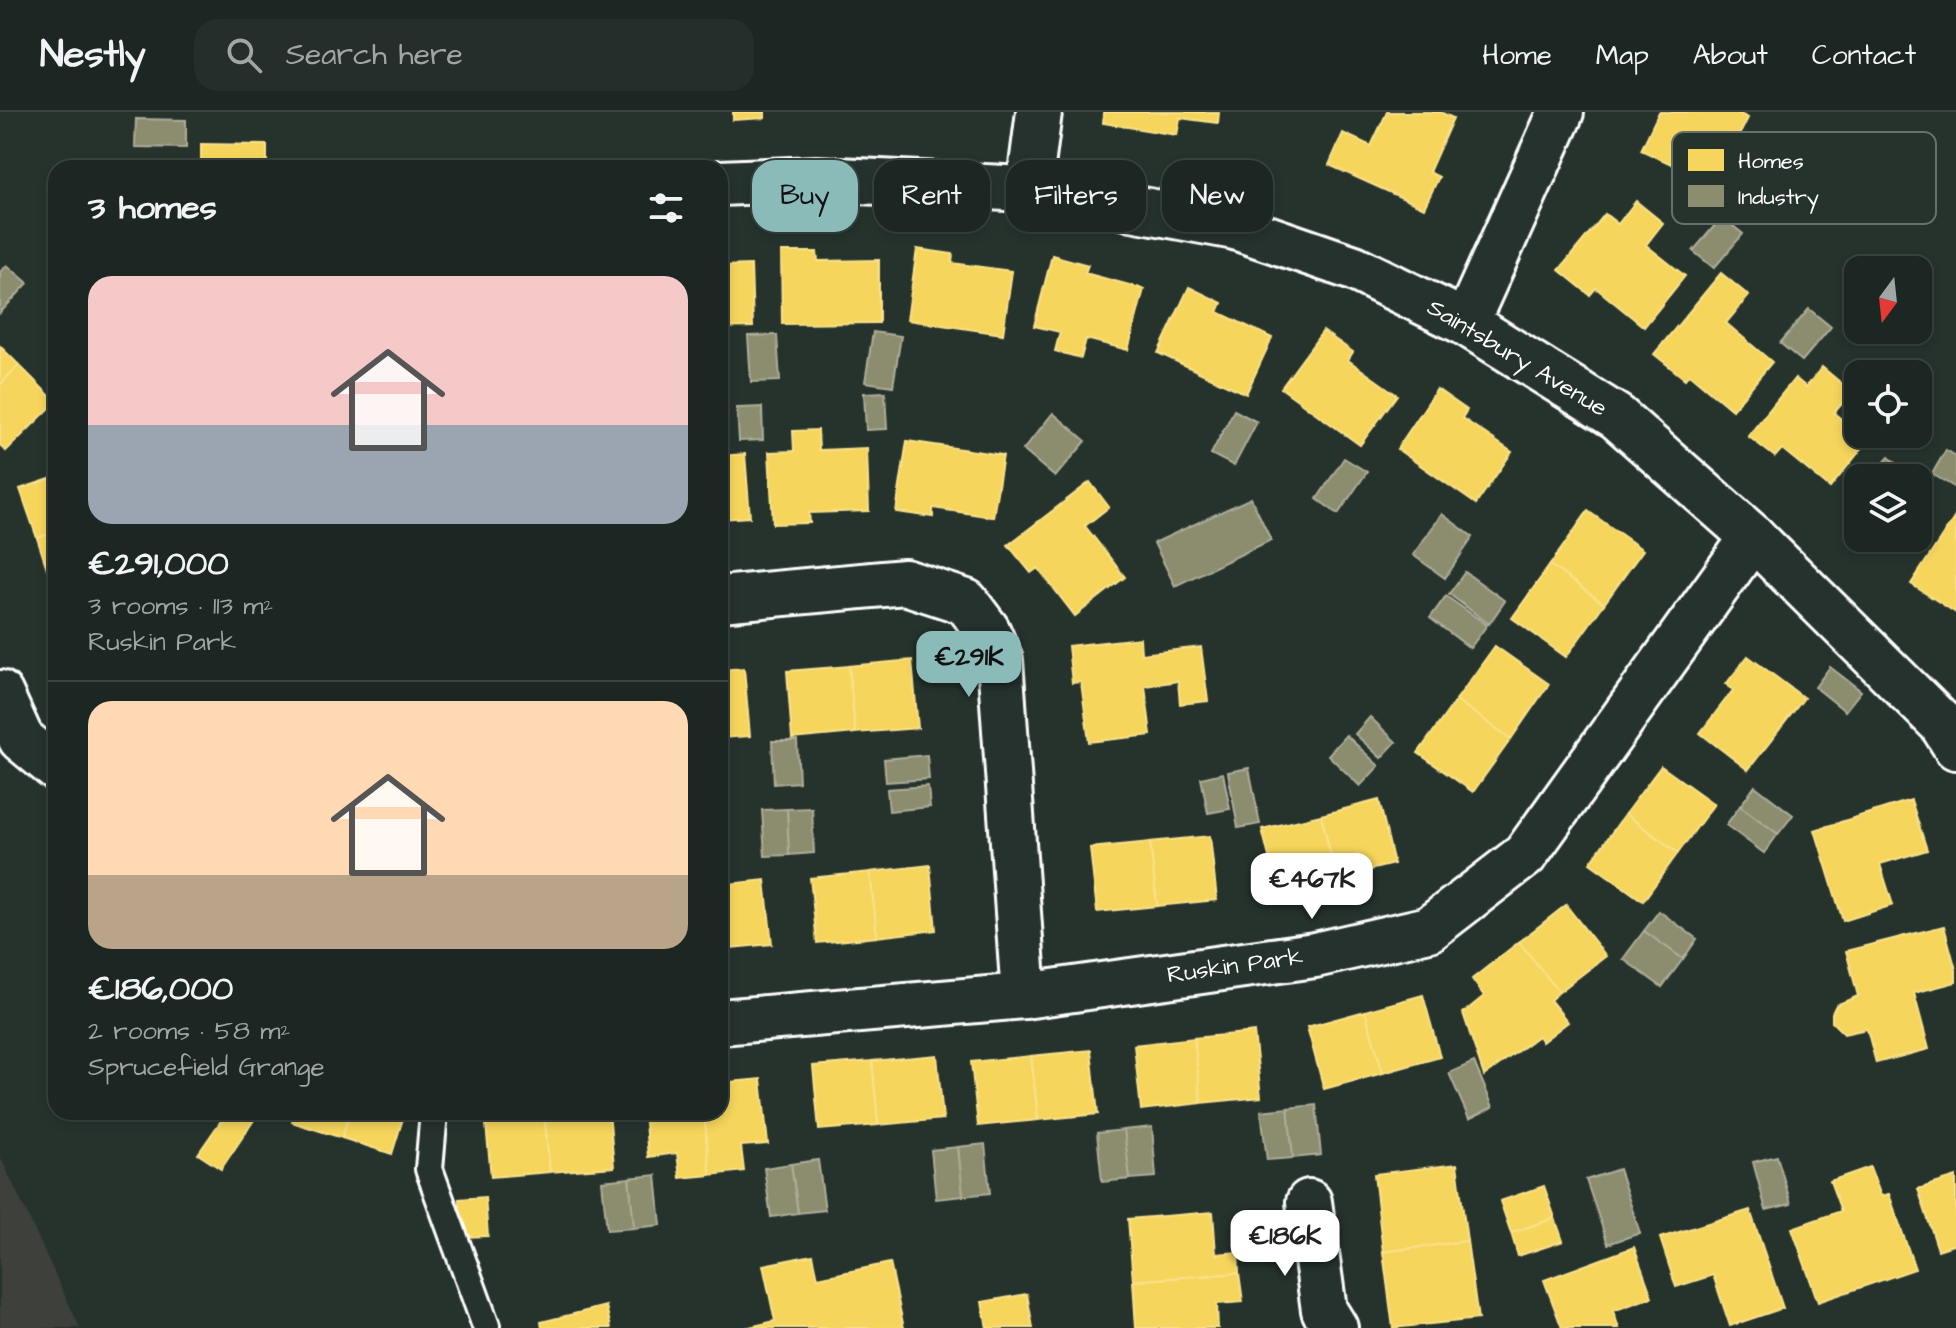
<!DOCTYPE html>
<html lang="en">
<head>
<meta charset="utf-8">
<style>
  body { margin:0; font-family:"Architects Daughter",sans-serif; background:#252e2a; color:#f1f3f6; height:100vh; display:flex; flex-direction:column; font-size:30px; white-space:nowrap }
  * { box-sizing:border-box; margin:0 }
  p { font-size:26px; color:#a0a5a5 }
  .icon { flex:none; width:44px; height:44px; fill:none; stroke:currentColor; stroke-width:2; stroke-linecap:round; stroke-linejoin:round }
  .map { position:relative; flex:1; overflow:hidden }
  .panel { position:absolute; left:48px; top:48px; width:680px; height:960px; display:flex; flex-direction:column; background:#1c2622; border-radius:24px; box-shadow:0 4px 12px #0003,0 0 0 2px #3a4340 }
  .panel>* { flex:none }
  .hud { position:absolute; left:752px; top:48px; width:760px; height:72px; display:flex; gap:16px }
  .needle { width:52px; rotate:195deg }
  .fabs { position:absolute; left:1844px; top:144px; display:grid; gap:16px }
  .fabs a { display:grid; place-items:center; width:88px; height:88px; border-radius:16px; background:#1c2622; box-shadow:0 4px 12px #0003,0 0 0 2px #3a4340; font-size:40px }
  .price { position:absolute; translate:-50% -68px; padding:0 18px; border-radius:16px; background:#fff; color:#222; font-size:26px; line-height:52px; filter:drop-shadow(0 2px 4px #0008) }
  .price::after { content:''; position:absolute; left:50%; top:48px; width:24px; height:18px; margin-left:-12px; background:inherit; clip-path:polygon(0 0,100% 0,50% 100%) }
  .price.active { background:#8bbbb9; color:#111 }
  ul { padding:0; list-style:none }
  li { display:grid; align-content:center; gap:16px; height:424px; padding:0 40px }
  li+li { border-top:2px solid #3a4340 }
  li span { display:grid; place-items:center; height:248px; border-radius:24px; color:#555 }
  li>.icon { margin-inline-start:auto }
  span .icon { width:144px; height:144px; fill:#fffc; stroke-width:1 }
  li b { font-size:34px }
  h2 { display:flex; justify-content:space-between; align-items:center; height:96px; padding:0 40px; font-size:34px }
  .chip { padding:0 28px; border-radius:24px; background:#1c2622; box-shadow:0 4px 12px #0003,0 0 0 2px #3a4340; font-size:28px; line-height:72px }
  .chip.active { background:#8bbbb9; color:#111 }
  header { display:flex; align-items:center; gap:48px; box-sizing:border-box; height:112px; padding:0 40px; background:#1c2622; border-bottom:2px solid #3a4340 }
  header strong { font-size:38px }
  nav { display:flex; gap:44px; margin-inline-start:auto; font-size:28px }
  .search { width:560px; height:72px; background:#252e2a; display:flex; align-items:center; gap:20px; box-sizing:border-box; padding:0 28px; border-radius:24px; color:#a0a5a5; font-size:30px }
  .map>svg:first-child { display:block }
</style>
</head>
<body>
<header>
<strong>Nestly</strong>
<div class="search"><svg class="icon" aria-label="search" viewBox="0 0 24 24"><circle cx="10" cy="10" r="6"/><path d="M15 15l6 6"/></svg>Search here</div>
<nav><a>Home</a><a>Map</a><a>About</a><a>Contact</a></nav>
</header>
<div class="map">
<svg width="1956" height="1216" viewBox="0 0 1956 1216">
  <rect width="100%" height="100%" fill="#26332d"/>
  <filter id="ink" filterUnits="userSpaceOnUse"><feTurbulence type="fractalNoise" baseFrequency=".0125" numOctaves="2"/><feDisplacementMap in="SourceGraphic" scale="16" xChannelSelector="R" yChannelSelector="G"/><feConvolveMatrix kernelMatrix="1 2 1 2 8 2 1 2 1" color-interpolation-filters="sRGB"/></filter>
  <g filter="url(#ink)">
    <path fill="#3c413b" d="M0 1044 80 1216H0Z"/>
    <g fill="#f6d55c" stroke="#f9e28d" stroke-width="2">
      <path d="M733 0H765V6L733 8Z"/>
      <path d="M1104 0H1219L1218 11 1180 6 1177 23 1103 11Z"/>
      <path d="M1387 0H1440L1453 6 1429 60 1439 65 1424 96 1329 53 1343 21 1371 34Z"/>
      <path d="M1659 0H1736L1748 6 1735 32 1714 22 1695 63 1641 38Z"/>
      <path d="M201 32 267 33V56H201Z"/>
      <path d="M1636 89 1663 111 1646 133 1685 164 1644 215 1596 176 1590 183 1559 158 1605 102 1618 112Z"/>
      <path d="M917 137 953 142 952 151 1012 159 1003 222 907 208Z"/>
      <path d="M781 140H817L818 149 879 148V211L782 212Z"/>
      <path d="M1052 143 1088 153 1085 161 1144 177 1128 238 1086 227 1081 246 1055 239 1060 220 1034 214Z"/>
      <path d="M751 153 753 215 720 216V154Z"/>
      <path d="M1721 161 1749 184 1726 211 1772 250 1732 298 1689 262 1685 267 1654 242Z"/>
      <path d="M1189 175 1222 191 1218 200 1272 226 1246 282 1158 241Z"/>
      <path d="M1323 219 1353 240 1348 248 1397 283 1360 333 1281 276Z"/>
      <path d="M0 234 19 253 0 273Z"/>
      <path d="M19 253 56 290 6 339 0 333V273Z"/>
      <path d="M1822 255 1852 280 1834 301 1868 329 1830 376 1782 337 1775 345 1748 324 1795 266 1806 275Z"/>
      <path d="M1437 277 1467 298 1462 306 1512 340 1476 392 1397 337Z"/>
      <path d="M818 318 819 338 867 336 869 399 809 401 810 411 773 412 769 340 794 339 793 319Z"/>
      <path d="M907 329 1003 343 993 405 933 396V405L896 400Z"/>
      <path d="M745 342 750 405 720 407V344Z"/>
      <path d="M56 365V420L37 426 20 377Z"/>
      <path d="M1090 370 1109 395 1085 414 1125 465 1075 504 1038 456 1031 461 1008 433Z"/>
      <path d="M1588 399 1643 438 1604 492 1550 453Z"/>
      <path d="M1956 403V501L1911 472Z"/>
      <path d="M56 420V474L53 475 37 426Z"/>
      <path d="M1550 453 1604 492 1566 545 1512 506Z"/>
      <path d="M1140 526 1141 542 1201 535 1208 589 1180 592 1178 569 1145 574 1151 623 1089 630 1081 570 1072 571 1068 534Z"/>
      <path d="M1495 534 1549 572 1511 627 1456 588Z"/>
      <path d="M1748 544 1804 586 1748 658 1700 621 1733 578 1726 572Z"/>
      <path d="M912 548 918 616 855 621 849 554Z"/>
      <path d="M849 554 855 621 792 627 787 559Z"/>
      <path d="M744 556 750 624 720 626V558Z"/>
      <path d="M1456 588 1511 627 1473 680 1418 641Z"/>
      <path d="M1661 654 1714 692 1678 741 1625 702Z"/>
      <path d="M1379 688 1394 752 1336 766 1321 703Z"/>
      <path d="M1911 688 1927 738 1880 752 1893 793 1843 809 1815 718Z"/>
      <path d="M1625 702 1678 741 1643 789 1590 751Z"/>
      <path d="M1321 703 1336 766 1278 781 1262 717Z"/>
      <path d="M1210 724 1217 788 1157 794 1150 730Z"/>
      <path d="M1150 730 1157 794 1097 800 1090 736Z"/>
      <path d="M930 753 936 818 877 825 870 760Z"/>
      <path d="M870 760 877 825 817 831 810 766Z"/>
      <path d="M765 768 772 832 720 837V773Z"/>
      <path d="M1566 793 1606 844 1559 880 1519 830Z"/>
      <path d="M1944 814 1956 858V870L1914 881 1929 937 1876 951 1867 917 1844 922 1832 910V901L1836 893 1858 884 1846 839Z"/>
      <path d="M1519 830 1559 880 1550 888 1568 910 1542 930 1538 924 1484 964 1463 901 1484 884 1472 867Z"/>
      <path d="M1423 883 1440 945 1383 961 1365 899Z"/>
      <path d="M1365 899 1383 961 1324 977 1307 915Z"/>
      <path d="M1254 920 1261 985 1201 991 1194 926Z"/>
      <path d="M1194 926 1201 991 1141 998 1134 933Z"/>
      <path d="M1091 938 1098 1002 1038 1008 1031 944Z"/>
      <path d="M937 943 943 1007 878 1013 872 949Z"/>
      <path d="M1031 944 1038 1008 978 1014 971 950Z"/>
      <path d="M872 949 878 1013 819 1018 813 954Z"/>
      <path d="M761 967 768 1032 741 1034 744 1059 710 1063 704 1000H720V971Z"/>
      <path d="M227 1000H242L254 1008 221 1057 198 1042Z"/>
      <path d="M295 1000H350L342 1026 292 1010Z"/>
      <path d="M350 1000H405L392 1042 342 1026Z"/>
      <path d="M504 1000H544L550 1060 491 1065 485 1002Z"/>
      <path d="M544 1000H609L614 1055 550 1060Z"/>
      <path d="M644 1000H704L710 1063 680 1066 677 1041 648 1045Z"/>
      <path d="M1457 1052 1467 1129 1383 1140 1374 1062Z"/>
      <path d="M1870 1055 1881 1084 1889 1082 1915 1157 1818 1190 1792 1116 1841 1099 1830 1069Z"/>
      <path d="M1956 1065V1132L1938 1138 1918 1077Z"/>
      <path d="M1544 1074 1555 1106 1511 1121 1500 1089Z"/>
      <path d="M485 1085 488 1124 462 1125 459 1087Z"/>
      <path d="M1750 1098 1783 1196 1730 1214 1713 1163 1676 1175 1660 1126Z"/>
      <path d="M1213 1100 1216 1142 1238 1140 1239 1161 1133 1169 1128 1107Z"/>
      <path d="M1555 1106 1563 1129 1518 1144 1511 1121Z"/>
      <path d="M1467 1129 1478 1207 1393 1216 1383 1140Z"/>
      <path d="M1634 1135 1652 1185 1613 1199 1619 1216H1562L1544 1168Z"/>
      <path d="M813 1143 818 1166 890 1151 904 1216H745L775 1209 763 1153Z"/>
      <path d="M1239 1161 1243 1190 1217 1192 1218 1216H1136L1133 1169Z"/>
      <path d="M1027 1182 1033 1216H987L982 1190Z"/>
      <path d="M606 1194 611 1216H542L541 1210Z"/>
    </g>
    <g fill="#8c8c6e" stroke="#aeae9a" stroke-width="2">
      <path d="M136 7 186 8V36L135 35Z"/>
      <path d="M1722 105 1743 122 1714 156 1693 139Z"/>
      <path d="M7 153 28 171 0 201V160Z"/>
      <path d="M1809 197 1831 215 1802 249 1780 231Z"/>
      <path d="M873 220 901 224 893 274 865 270Z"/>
      <path d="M777 223 780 269 751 270 748 224Z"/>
      <path d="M885 280 887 317 866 318 864 281Z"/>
      <path d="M762 295 763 328 739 329 737 296Z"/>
      <path d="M1234 298 1257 310 1234 354 1211 342Z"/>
      <path d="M1053 301 1086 329 1055 365 1023 338Z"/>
      <path d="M1946 338 1956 344V376L1932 362Z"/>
      <path d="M1889 345 1910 363 1908 366H1871Z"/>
      <path d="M1344 346 1367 360 1338 402 1317 387Z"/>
      <path d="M1251 386 1271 428 1175 474 1154 431Z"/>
      <path d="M1442 402 1473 425 1445 466 1413 443Z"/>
      <path d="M1465 460 1505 489 1489 512 1449 482Z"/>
      <path d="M1446 484 1487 513 1470 536 1430 506Z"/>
      <path d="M1830 555 1861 579 1845 599 1815 575Z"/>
      <path d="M1370 605 1396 630 1381 646 1355 622Z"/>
      <path d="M1346 623 1379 654 1360 674 1328 643Z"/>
      <path d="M772 629H797L799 670 774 672Z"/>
      <path d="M927 643 929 667 886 670 884 647Z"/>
      <path d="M1249 656 1260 712 1238 716 1228 660Z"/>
      <path d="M1223 661 1230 697 1208 701 1201 666Z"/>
      <path d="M928 674 930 695 889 699 887 677Z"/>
      <path d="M1755 674 1793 703 1778 722 1740 694Z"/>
      <path d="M1740 694 1778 722 1764 741 1726 713Z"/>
      <path d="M812 696 814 741 789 743 787 697Z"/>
      <path d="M787 697 789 743 765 744 762 698Z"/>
      <path d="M1659 799 1697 827 1683 847 1644 819Z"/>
      <path d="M1644 819 1683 847 1662 875 1623 847Z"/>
      <path d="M1474 950 1493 995 1469 1007 1449 961Z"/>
      <path d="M1316 993 1321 1043 1293 1046 1288 996Z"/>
      <path d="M1288 996 1293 1046 1267 1048 1261 999Z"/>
      <path d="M1152 1015 1156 1065 1130 1067 1124 1018Z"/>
      <path d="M1124 1018 1130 1067 1102 1070 1097 1021Z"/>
      <path d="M985 1032 990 1081 963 1084 958 1035Z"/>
      <path d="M958 1035 963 1084 936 1087 931 1038Z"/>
      <path d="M1777 1044 1791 1092 1766 1098 1753 1050Z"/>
      <path d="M818 1048 825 1098 798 1101 791 1052Z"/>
      <path d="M791 1052 798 1101 771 1105 764 1056Z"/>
      <path d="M1619 1057 1640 1121 1608 1132 1586 1068Z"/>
      <path d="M656 1063 661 1113 634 1116 629 1066Z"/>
      <path d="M629 1066 634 1116 607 1118 602 1069Z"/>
    </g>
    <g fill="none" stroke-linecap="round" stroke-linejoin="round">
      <g stroke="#fff" stroke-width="32">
        <path id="service" d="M434 1000 429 1057 486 1214"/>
      </g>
      <g stroke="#fff" stroke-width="50">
        <g id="minor">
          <path d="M720 71 816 67 1029 77 1235 115 1354 156 1466 211 1617 305 1753 425 1941 611 1956 635"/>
          <path d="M1029 77 1039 0"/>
          <path d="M1466 211 1561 0"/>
          <path d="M720 487 905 470 966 490 987 518 1000 548 1024 884"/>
          <path d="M0 581 21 627 56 656"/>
          <path d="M720 910 1024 884 1315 843 1429 817 1525 743 1753 425"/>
          <path d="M1309 1090 1324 1198 1335 1216"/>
        </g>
      </g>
      <use href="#service" stroke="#26332d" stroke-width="26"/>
      <use href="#minor" stroke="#26332d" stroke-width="44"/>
    </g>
  </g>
  <g text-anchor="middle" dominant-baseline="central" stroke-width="8" stroke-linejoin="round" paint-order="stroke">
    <g font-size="24" fill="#fff" stroke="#26332d">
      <text transform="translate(1517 246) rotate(31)">Saintsbury Avenue</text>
      <text transform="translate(1235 854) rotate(-8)">Ruskin Park</text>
    </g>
  </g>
  <rect x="1672" y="20" width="264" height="92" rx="12" fill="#26332d" stroke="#67706c" stroke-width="2"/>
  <rect x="1688" y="37" width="36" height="22" fill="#f6d55c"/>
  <rect x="1688" y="73" width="36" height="22" fill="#8c8c6e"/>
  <g font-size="22" fill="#fff">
    <text x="1738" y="56">Homes</text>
    <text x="1738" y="92">Industry</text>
  </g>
</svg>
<div class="fabs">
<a><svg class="needle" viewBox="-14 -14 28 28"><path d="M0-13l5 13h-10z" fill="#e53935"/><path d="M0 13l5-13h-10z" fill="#a0a5a5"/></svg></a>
<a><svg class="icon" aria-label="locate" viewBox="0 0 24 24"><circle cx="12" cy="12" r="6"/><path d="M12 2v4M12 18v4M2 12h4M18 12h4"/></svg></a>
<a><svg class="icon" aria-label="layers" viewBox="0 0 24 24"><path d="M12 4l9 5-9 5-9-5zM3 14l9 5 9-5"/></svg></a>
</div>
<b class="price active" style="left:969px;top:587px">€291K</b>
<b class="price" style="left:1312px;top:809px">€467K</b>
<b class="price" style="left:1285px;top:1166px">€186K</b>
<div class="hud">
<a class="chip active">Buy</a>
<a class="chip">Rent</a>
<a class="chip">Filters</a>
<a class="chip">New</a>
</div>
<section class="panel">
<h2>3 homes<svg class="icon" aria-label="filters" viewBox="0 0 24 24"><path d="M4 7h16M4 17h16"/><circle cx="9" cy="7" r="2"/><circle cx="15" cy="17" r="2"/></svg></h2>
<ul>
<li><span style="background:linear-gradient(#f6c9c9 60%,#9aa5b1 0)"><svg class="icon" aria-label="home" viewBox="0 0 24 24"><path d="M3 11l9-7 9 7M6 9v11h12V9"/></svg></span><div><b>€291,000</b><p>3 rooms · 113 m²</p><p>Ruskin Park</p></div></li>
<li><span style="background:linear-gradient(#ffd9b3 70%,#b9a48a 0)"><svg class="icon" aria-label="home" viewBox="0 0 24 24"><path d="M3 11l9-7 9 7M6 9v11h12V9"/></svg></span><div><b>€186,000</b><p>2 rooms · 58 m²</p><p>Sprucefield Grange</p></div></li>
</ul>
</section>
</div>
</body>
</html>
